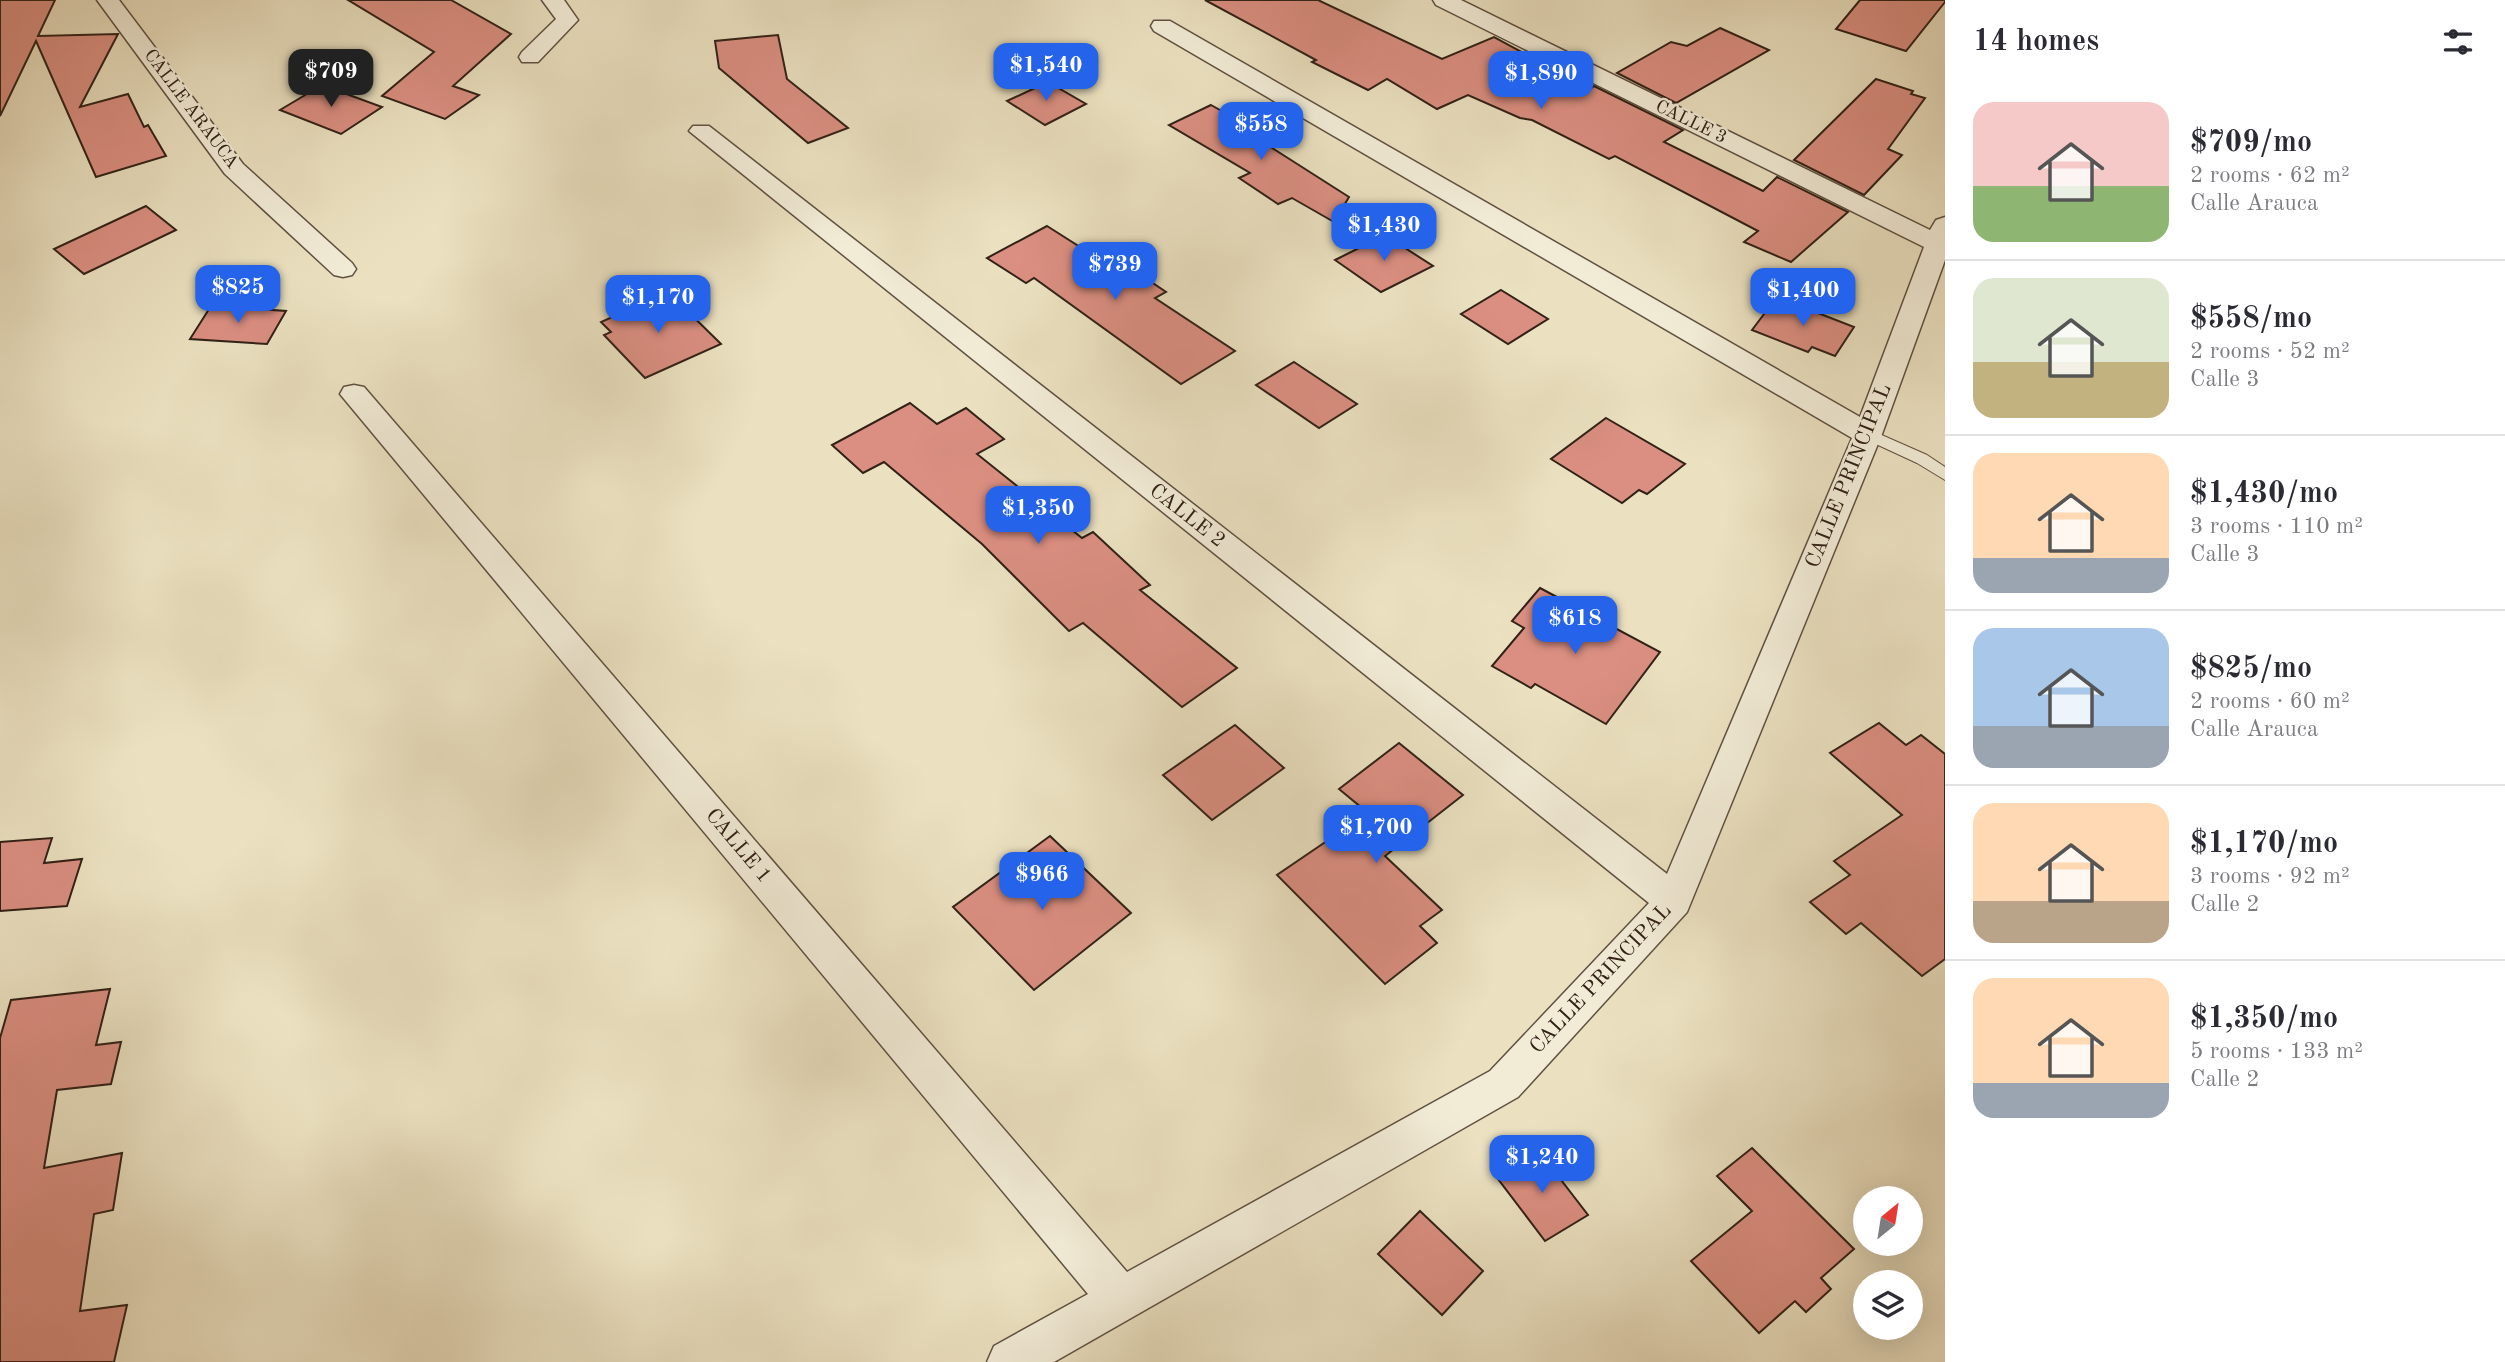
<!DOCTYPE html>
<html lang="en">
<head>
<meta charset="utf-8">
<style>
  body { margin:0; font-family:"Old Standard TT",serif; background:#f7f7f7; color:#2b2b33; height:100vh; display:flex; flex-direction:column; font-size:26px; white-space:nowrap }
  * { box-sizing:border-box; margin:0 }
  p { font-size:23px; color:#7c7c81 }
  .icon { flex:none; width:38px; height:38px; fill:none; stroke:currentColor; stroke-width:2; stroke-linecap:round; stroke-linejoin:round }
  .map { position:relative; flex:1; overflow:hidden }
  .side { display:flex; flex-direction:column; background:#fff; width:560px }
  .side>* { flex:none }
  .needle { width:46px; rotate:30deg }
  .tools { position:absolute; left:1853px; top:1186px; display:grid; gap:14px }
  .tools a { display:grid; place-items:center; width:70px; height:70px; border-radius:50%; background:#fff; box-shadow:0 7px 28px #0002; font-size:35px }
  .price { position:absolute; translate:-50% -60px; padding:0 16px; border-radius:14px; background:#2563eb; color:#fff; font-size:23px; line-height:46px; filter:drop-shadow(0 2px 4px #0008) }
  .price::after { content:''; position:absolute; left:50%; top:42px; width:21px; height:16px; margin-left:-10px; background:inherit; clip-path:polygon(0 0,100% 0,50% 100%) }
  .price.on { background:#222; color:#fff }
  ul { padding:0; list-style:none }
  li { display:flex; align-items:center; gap:21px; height:175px; padding:0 28px }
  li+li { border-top:2px solid #e1e1e2 }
  li span { display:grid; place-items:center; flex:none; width:196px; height:140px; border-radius:21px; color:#555 }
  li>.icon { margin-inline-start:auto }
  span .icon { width:84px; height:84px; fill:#fffc; stroke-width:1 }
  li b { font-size:30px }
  h2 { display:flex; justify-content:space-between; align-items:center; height:84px; padding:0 28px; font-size:30px }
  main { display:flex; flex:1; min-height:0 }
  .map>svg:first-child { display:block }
</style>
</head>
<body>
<main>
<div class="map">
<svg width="1945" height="1362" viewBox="0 0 1945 1362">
  <rect width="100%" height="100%" fill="#ebe1c1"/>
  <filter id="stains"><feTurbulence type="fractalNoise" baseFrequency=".00286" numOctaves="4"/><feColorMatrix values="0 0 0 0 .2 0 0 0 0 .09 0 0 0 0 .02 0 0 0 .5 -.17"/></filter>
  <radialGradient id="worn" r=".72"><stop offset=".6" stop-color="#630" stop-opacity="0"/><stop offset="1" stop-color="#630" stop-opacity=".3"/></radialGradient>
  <g fill="#db8f82" stroke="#312117" stroke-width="2">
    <path d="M0 0H55L38 36 118 34 80 107 128 94 144 127 148 125 166 156 96 177 36 41 0 116Z"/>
    <path d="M348 0H451L511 34 453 86 479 95 445 119 382 96 434 52Z"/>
    <path d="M1205 0H1318L1442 59 1494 37 1590 89 1594 86 1683 130 1664 142 1763 191 1777 177 1848 212 1791 262 1744 242 1758 231 1615 156 1609 159 1532 120 1520 118 1468 95 1437 109 1387 79 1368 90 1312 62 1316 60Z"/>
    <path d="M1860 0H1945V2L1906 51 1836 29Z"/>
    <path d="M1720 28 1769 50 1676 103 1617 73 1671 42 1687 46Z"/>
    <path d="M778 35 787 79 848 128 808 143 719 68 715 41Z"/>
    <path d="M1876 79 1913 91 1911 94 1925 98 1888 149 1902 155 1864 195 1794 160Z"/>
    <path d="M1048 82 1086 104 1045 125 1007 101Z"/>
    <path d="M322 85 382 107 341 134 280 110Z"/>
    <path d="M1211 105 1250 127 1244 130 1349 197 1334 222 1292 198 1278 204 1239 178 1250 173 1169 125Z"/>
    <path d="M146 206 176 230 84 274 54 249Z"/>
    <path d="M1047 226 1110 266 1120 261 1166 292 1155 298 1235 351 1181 384 1034 278 1026 283 987 258Z"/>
    <path d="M1385 235 1433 266 1381 292 1335 260Z"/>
    <path d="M1501 290 1548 319 1508 344 1461 314Z"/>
    <path d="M668 292 721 344 645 378 604 335 611 332 601 322Z"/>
    <path d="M1777 297 1854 327 1835 356 1812 347 1808 352 1752 330Z"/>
    <path d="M211 306 286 311 267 344 190 339Z"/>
    <path d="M1294 362 1357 404 1319 428 1256 385Z"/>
    <path d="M910 403 937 424 966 408 1004 439 977 454 1082 538 1093 532 1150 585 1140 590 1237 668 1182 707 1083 623 1069 631 982 544 884 462 863 473 832 445Z"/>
    <path d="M1606 418 1685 464 1647 494 1639 490 1622 503 1551 459Z"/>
    <path d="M1540 588 1660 652 1606 724 1535 684 1531 688 1492 666 1524 628 1512 621Z"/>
    <path d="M1879 723 1906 745 1921 735 1945 754V959L1922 976 1861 923 1846 934 1810 902 1850 875 1834 861 1902 815 1830 753Z"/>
    <path d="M1235 725 1284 768 1212 820 1163 775Z"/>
    <path d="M1399 743 1463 795 1385 856 1442 910 1420 926 1437 943 1385 984 1277 875 1368 813 1339 789Z"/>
    <path d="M1050 836 1131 913 1034 990 953 907Z"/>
    <path d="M52 838 44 863 82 859 67 906 0 911V842Z"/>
    <path d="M110 989 96 1045 121 1042 111 1084 57 1090 44 1168 122 1153 113 1210 94 1214 80 1311 127 1305 114 1362H0V1038L11 1000Z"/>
    <path d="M1752 1148 1854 1249 1821 1278 1831 1289 1806 1312 1795 1301 1759 1333 1691 1261 1752 1211 1717 1176Z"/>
    <path d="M1538 1150 1588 1215 1545 1241 1495 1175Z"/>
    <path d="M1420 1211 1483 1271 1442 1315 1378 1254Z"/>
  </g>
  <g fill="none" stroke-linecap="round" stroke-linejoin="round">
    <g stroke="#605142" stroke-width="2">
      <path id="service" d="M1868 429 1927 455 1945 467V480L1917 463 1863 438 1860 434 1863 430Z"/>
    </g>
    <g stroke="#605142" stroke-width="3">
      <g id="minor">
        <path d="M97 0H119L243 164 352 263 356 269 352 275 343 277 334 275 225 174Z"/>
        <path d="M542 0H564L578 20 538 62H522L519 57 522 52 556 19Z"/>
        <path d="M1433 0H1461L1930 230 1936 220 1945 217V260L1882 434 1687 912 1518 1097 1054 1362H987L994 1346 1088 1294 340 394 344 387 354 385 364 387 1127 1272 1490 1071 1649 903 689 131 693 126H709L1667 874 1852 438 1154 31 1151 26 1154 21H1170L1860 417 1924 247 1436 5Z"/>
      </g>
    </g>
    <use href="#service" fill="#f2ecd7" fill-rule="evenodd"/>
    <use href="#minor" fill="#f2ecd7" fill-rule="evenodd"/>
  </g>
  <g text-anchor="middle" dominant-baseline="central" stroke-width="5" stroke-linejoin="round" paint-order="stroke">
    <g font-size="18" fill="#312117" stroke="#f2ecd7">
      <text transform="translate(191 109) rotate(53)">CALLE ARAUCA</text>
      <text transform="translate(1691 122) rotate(26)">CALLE 3</text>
    </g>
    <g font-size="21" fill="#312117" stroke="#f2ecd7">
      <text transform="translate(1849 476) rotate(-68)">CALLE PRINCIPAL</text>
      <text transform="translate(1187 516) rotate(38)">CALLE 2</text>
      <text transform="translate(738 846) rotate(50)">CALLE 1</text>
      <text transform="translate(1601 979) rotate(-47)">CALLE PRINCIPAL</text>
    </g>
  </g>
  <rect width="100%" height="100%" filter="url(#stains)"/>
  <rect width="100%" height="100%" fill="url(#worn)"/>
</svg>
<div class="tools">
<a><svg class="needle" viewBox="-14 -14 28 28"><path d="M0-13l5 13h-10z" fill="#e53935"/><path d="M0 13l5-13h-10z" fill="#7c7c81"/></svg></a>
<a><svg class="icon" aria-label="layers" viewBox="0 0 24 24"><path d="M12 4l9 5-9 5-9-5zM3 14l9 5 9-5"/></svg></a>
</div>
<b class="price" style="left:1046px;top:103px">$1,540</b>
<b class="price on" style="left:331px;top:109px">$709</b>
<b class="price" style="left:1541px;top:111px">$1,890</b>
<b class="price" style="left:1261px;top:162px">$558</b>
<b class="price" style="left:1384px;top:263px">$1,430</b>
<b class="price" style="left:1115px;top:302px">$739</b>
<b class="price" style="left:238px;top:325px">$825</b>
<b class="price" style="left:1803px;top:328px">$1,400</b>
<b class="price" style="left:658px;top:335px">$1,170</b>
<b class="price" style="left:1038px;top:546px">$1,350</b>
<b class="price" style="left:1575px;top:656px">$618</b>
<b class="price" style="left:1376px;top:865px">$1,700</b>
<b class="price" style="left:1042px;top:912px">$966</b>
<b class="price" style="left:1542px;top:1195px">$1,240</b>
</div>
<section class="side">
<h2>14 homes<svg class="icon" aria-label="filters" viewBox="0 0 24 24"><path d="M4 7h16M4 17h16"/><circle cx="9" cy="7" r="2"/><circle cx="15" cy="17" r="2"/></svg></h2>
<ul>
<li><span style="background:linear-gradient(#f6c9c9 60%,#8fb573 0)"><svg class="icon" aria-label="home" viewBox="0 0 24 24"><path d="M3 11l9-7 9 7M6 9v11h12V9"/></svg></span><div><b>$709/mo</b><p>2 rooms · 62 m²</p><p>Calle Arauca</p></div></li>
<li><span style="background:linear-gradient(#dfe7d0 60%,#c2b280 0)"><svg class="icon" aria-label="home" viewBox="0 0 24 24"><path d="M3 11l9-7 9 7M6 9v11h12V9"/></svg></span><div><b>$558/mo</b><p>2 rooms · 52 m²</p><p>Calle 3</p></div></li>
<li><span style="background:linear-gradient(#ffd9b3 75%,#9aa5b1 0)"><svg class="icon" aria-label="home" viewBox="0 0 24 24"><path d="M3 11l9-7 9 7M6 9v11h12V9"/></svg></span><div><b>$1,430/mo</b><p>3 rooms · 110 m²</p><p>Calle 3</p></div></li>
<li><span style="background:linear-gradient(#a9c7e8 70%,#9aa5b1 0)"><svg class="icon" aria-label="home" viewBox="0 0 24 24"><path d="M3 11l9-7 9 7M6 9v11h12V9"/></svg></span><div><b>$825/mo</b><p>2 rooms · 60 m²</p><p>Calle Arauca</p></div></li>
<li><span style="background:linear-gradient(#ffd9b3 70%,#b9a48a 0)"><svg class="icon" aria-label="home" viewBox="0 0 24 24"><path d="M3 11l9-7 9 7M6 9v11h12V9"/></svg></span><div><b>$1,170/mo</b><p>3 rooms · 92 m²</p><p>Calle 2</p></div></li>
<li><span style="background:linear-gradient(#ffd9b3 75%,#9aa5b1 0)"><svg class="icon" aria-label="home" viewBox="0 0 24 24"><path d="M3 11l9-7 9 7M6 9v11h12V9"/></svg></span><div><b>$1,350/mo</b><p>5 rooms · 133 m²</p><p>Calle 2</p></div></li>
</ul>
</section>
</main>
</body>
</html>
